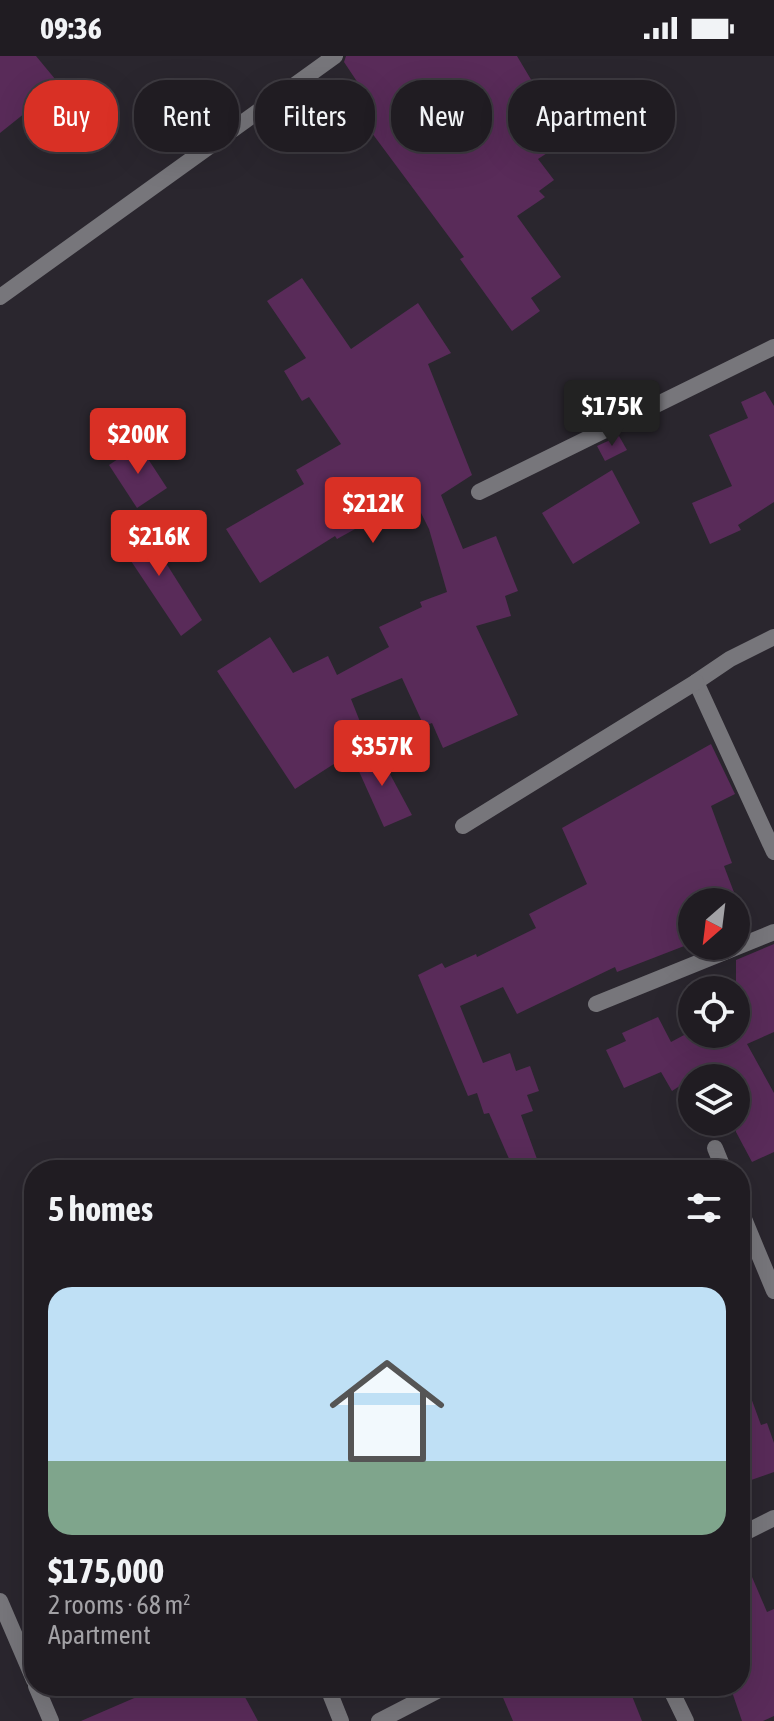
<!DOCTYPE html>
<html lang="en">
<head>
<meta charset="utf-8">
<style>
  body { margin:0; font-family:"Asap Condensed",sans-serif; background:#2d292f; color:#f1f3f6; height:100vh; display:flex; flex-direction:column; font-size:30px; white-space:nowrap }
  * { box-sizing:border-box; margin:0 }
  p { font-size:26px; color:#a2a1a5 }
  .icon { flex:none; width:44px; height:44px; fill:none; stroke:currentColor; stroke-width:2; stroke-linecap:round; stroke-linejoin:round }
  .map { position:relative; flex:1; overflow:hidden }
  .drawer { position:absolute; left:24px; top:1104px; width:726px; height:536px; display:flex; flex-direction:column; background:#201c22; border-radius:32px; box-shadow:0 8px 32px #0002,0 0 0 2px #3d3a40 }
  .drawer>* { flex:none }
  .guide { position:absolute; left:24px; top:24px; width:726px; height:72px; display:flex; gap:16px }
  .needle { width:52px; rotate:208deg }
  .tools { position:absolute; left:678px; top:832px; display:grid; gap:16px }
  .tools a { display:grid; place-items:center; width:72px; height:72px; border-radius:50%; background:#201c22; box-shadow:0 8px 32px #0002,0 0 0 2px #3d3a40; font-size:40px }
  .price { position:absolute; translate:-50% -68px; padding:0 18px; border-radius:8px; background:#d93025; color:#fff; font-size:26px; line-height:52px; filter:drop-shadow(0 2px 4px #0008) }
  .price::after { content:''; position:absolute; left:50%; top:48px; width:24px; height:18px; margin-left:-12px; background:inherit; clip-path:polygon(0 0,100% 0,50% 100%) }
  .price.selected { background:#222; color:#fff }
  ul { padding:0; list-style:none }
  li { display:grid; align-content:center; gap:16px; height:424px; padding:0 24px }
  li+li { border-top:2px solid #3d3a40 }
  li span { display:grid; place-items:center; height:248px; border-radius:24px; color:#555 }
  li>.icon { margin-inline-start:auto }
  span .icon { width:144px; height:144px; fill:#fffc; stroke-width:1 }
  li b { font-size:34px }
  h2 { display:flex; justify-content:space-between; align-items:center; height:96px; padding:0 24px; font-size:34px }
  .chip { padding:0 28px; border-radius:32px; background:#201c22; box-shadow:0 8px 32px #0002,0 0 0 2px #3d3a40; font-size:28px; line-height:72px }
  .chip.selected { background:#d93025; color:#fff }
  .status { display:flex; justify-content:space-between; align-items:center; height:56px; padding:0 40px; background:#201c22; direction:ltr }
  .status svg { height:22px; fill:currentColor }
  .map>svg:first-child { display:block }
</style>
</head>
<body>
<div class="status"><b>09:36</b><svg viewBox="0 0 49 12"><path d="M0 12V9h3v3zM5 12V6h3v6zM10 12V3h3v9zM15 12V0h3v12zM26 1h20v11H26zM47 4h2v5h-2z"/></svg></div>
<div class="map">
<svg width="774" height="1665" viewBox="0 0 774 1665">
  <rect width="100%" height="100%" fill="#2a262e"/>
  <g fill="#592b59">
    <path d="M0 0H36L60 29 0 77Z"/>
    <path d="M346 0H517L567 84 538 103 554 124 539 135 545 141 517 160 561 221 531 242 540 255 512 275 460 203 464 201 343 38 358 27 344 6Z"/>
    <path d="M302 222 351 293 418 247 451 297 428 308 472 419 441 439 463 493 496 480 518 535 505 540 511 560 476 570 518 659 443 692 432 667 424 670 402 622 351 643 368 686 295 733 217 615 270 581 293 617 328 600 337 619 389 591 379 571 422 551 420 546 447 536 429 473 413 441 337 483 335 480 260 527 226 473 304 428 296 414 341 388 309 341 302 345 284 315 306 302 267 245Z"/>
    <path d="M765 335 774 350V446L738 469 741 474 710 488 692 447 732 430 709 379 748 362 741 346Z"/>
    <path d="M619 380 627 394 605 405 597 390Z"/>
    <path d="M139 389 167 432 137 452 109 409Z"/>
    <path d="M612 414 640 467 573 508 542 457Z"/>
    <path d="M140 466 202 564 181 580 115 481Z"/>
    <path d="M711 688 735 738 711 750 732 807 724 810 746 868 736 872V846H692V887L617 916 615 911 517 958 503 931 460 950 483 1007 510 997 516 1015 530 1010 539 1035 527 1039 533 1055 521 1059 541 1114H514L489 1057 484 1058 477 1037 468 1040 418 919 442 907 445 912 476 898 477 901 536 872 529 858 587 828 562 772Z"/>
    <path d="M376 692 412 759 384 771 353 702Z"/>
    <path d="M774 888V976L747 988 774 1037V1096L752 1106 736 1076V1022H692L672 1035 661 1016 624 1032 606 994 626 985 622 977 658 961 671 986 686 978H736V904Z"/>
    <path d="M743 1320 761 1369 767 1367 774 1387V1416L740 1428V1321Z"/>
    <path d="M740 1493 767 1556 774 1553V1660L763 1665H742L730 1630H740Z"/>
    <path d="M162 1630H239L258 1665H81Z"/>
    <path d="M498 1630H628L642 1665H513Z"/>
  </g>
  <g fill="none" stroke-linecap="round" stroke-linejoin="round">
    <g stroke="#77767b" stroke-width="16">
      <path d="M0 241 335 0"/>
      <path d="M479 436 774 291"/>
      <path d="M774 581 730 603 696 626 774 796"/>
      <path d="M463 770 696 626"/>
      <path d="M596 948 774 876"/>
      <path d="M715 1092 724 1114"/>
      <path d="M740 1153 774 1235"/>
      <path d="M740 1479 774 1462"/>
      <path d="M0 1545 34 1624"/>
      <path d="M36 1630 51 1665"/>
      <path d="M327 1630 341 1665"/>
      <path d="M669 1630 686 1665"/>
      <path d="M379 1665 447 1630"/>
    </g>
  </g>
</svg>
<div class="tools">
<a><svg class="needle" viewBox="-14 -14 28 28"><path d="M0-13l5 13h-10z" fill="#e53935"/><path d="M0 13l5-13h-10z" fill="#a2a1a5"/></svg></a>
<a><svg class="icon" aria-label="locate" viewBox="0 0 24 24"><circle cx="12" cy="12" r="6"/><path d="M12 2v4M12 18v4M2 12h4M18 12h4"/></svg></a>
<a><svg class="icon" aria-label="layers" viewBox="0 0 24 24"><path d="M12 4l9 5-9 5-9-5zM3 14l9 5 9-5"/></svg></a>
</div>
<b class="price selected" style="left:612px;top:392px">$175K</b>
<b class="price" style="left:138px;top:420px">$200K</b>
<b class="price" style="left:373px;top:489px">$212K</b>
<b class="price" style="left:159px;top:522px">$216K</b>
<b class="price" style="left:382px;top:732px">$357K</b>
<div class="guide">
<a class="chip selected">Buy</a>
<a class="chip">Rent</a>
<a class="chip">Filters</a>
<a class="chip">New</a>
<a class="chip">Apartment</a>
</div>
<section class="drawer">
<h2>5 homes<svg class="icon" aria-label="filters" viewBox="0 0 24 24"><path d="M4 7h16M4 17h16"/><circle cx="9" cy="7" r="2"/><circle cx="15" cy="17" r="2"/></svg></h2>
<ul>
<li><span style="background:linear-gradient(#bfe0f5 70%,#7fa58c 0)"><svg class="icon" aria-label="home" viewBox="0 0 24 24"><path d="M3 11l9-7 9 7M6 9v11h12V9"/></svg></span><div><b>$175,000</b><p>2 rooms · 68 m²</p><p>Apartment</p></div></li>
</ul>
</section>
</div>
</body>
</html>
